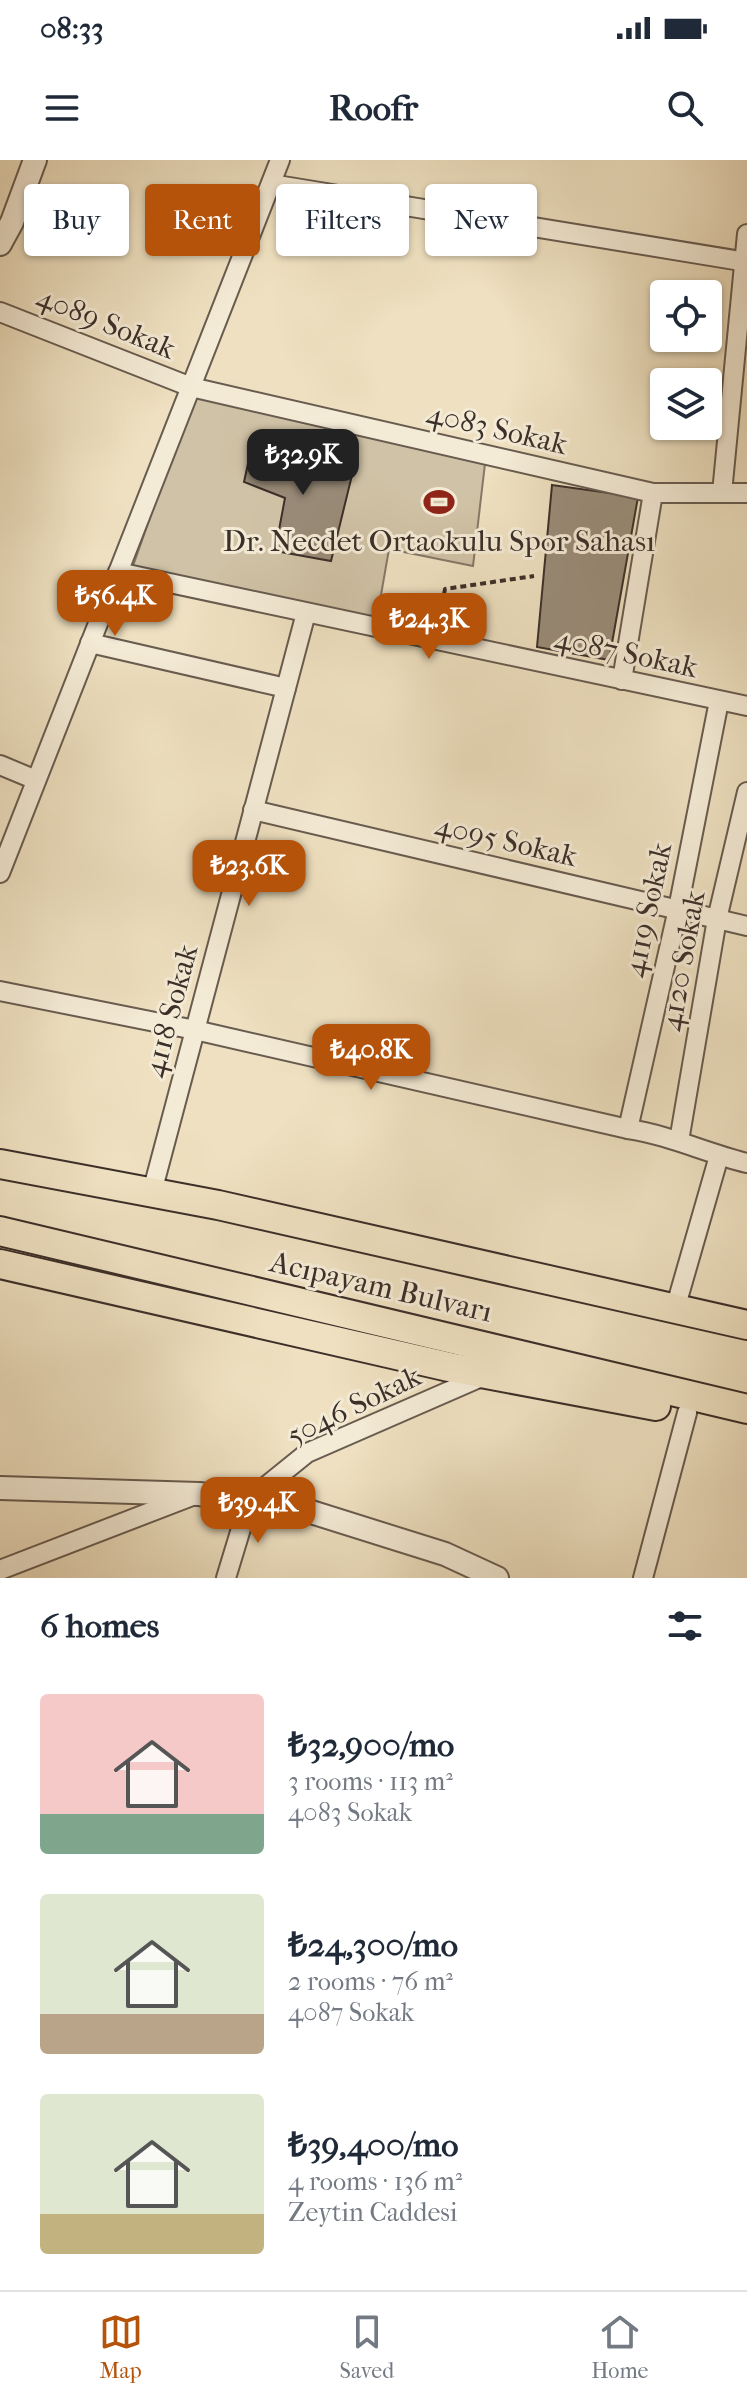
<!DOCTYPE html>
<html lang="en">
<head>
<meta charset="utf-8">
<style>
  body { margin:0; font-family:"IM FELL French Canon",serif; background:#f2f2f3; color:#1f2937; height:100vh; display:flex; flex-direction:column; font-size:30px; white-space:nowrap }
  * { box-sizing:border-box; margin:0 }
  p { font-size:26px; color:#747a83 }
  .icon { flex:none; width:44px; height:44px; fill:none; stroke:currentColor; stroke-width:2; stroke-linecap:round; stroke-linejoin:round }
  .map { position:relative; height:1418px; overflow:hidden }
  .side { display:flex; flex-direction:column; background:#fff; flex:1 }
  .side>* { flex:none }
  .top-card { position:absolute; left:24px; top:24px; width:700px; height:72px; display:flex; gap:16px }
  .controls { position:absolute; left:650px; top:120px; display:grid; gap:16px }
  .controls a { display:grid; place-items:center; width:72px; height:72px; border-radius:8px; background:#fff; box-shadow:0 2px 6px #0004; font-size:40px }
  .price { position:absolute; translate:-50% -68px; padding:0 18px; border-radius:16px; background:#b45309; color:#fff; font-size:26px; line-height:52px; filter:drop-shadow(0 2px 4px #0008) }
  .price::after { content:''; position:absolute; left:50%; top:48px; width:24px; height:18px; margin-left:-12px; background:inherit; clip-path:polygon(0 0,100% 0,50% 100%) }
  .price.current { background:#222; color:#fff }
  ul { padding:0; list-style:none }
  li { display:flex; align-items:center; gap:24px; height:200px; padding:0 40px }
  li span { display:grid; place-items:center; flex:none; width:224px; height:160px; border-radius:8px; color:#555 }
  li>.icon { margin-inline-start:auto }
  span .icon { width:96px; height:96px; fill:#fffc; stroke-width:1 }
  li b { font-size:34px }
  h2 { display:flex; justify-content:space-between; align-items:center; height:96px; padding:0 40px; font-size:34px }
  .tag { padding:0 28px; border-radius:8px; background:#fff; box-shadow:0 2px 6px #0004; font-size:28px; line-height:72px }
  .tag.current { background:#b45309; color:#fff }
  .status { display:flex; justify-content:space-between; align-items:center; height:56px; padding:0 40px; background:#fff; direction:ltr }
  .status svg { height:22px; fill:currentColor }
  header { display:flex; justify-content:space-between; align-items:center; height:104px; padding:0 40px; background:#fff; font-size:36px; font-weight:800 }
  .menu { display:flex; justify-content:space-around; align-items:center; height:112px; border-top:2px solid #e0e1e3; background:#fff; font-size:22px; color:#747a83 }
  .menu a { display:grid; justify-items:center; gap:4px }
  .menu .current { color:#b45309 }
  .map>svg:first-child { display:block }
</style>
</head>
<body>
<div class="status"><b>08:33</b><svg viewBox="0 0 49 12"><path d="M0 12V9h3v3zM5 12V6h3v6zM10 12V3h3v9zM15 12V0h3v12zM26 1h20v11H26zM47 4h2v5h-2z"/></svg></div>
<header><svg class="icon" aria-label="menu" viewBox="0 0 24 24"><path d="M4 6h16M4 12h16M4 18h16"/></svg>Roofr<svg class="icon" aria-label="search" viewBox="0 0 24 24"><circle cx="10" cy="10" r="6"/><path d="M15 15l6 6"/></svg></header>
<div class="map">
<svg width="747" height="1418" viewBox="0 0 747 1418">
  <rect width="100%" height="100%" fill="#eee0c0"/>
  <filter id="stains"><feTurbulence type="fractalNoise" baseFrequency=".0025" numOctaves="4"/><feColorMatrix values="0 0 0 0 .2 0 0 0 0 .09 0 0 0 0 .02 0 0 0 .5 -.17"/></filter>
  <radialGradient id="worn" r=".72"><stop offset=".6" stop-color="#630" stop-opacity="0"/><stop offset="1" stop-color="#630" stop-opacity=".3"/></radialGradient>
  <path fill="#d0c2a6" stroke="#867868" stroke-width="2" d="M193 235 486 295 473 406 389 389 377 458 133 406Z"/>
  <g fill="#998b78" stroke="#3c2f29" stroke-width="2">
    <path d="M253 281 354 307 331 401 275 391 285 338 244 322Z"/>
    <path d="M552 325 638 337 609 500 537 487Z"/>
  </g>
  <g fill="none" stroke-linecap="round" stroke-linejoin="round">
    <g stroke="#685b4f" stroke-width="22">
      <g id="minor">
        <path d="M271 24 747 102"/>
        <path d="M0 152 191 227 653 333H747"/>
        <path d="M722 333 747 74"/>
        <path d="M118 412 747 546"/>
        <path d="M90 483 286 528"/>
        <path d="M622 520 653 333"/>
        <path d="M0 605 36 620"/>
        <path d="M253 650 747 766"/>
        <path d="M0 713 280 0"/>
        <path d="M0 831 195 870 628 969C669 975 706 993 747 1003"/>
        <path d="M628 969 678 749 719 541"/>
        <path d="M679 981 717 759 747 632"/>
        <path d="M152 1032 306 453"/>
        <path d="M675 1149 719 996"/>
        <path d="M0 1410 192 1336"/>
        <path d="M226 1418 250 1339 307 1293 486 1215"/>
        <path d="M643 1418 687 1253"/>
      </g>
    </g>
    <g stroke="#685b4f" stroke-width="26">
      <g id="tertiary">
        <path d="M0 84 12 62 35 0"/>
        <path d="M0 1328 199 1334 292 1346 445 1394 497 1418"/>
      </g>
    </g>
    <g stroke="#3c2f29" stroke-width="32">
      <g id="primary">
        <path d="M0 1004 218 1045 747 1165"/>
        <path d="M0 1071 747 1249"/>
        <path d="M0 1104 449 1207 656 1246"/>
      </g>
    </g>
    <path stroke="#3c2f29" stroke-width="4" stroke-dasharray="6 4" stroke-linecap="butt" d="M439 463 445 429 534 416"/>
    <use href="#minor" stroke="#f4ebd6" stroke-width="18"/>
    <use href="#tertiary" stroke="#f4ebd6" stroke-width="22"/>
    <use href="#primary" stroke="#eee0c0" stroke-width="28"/>
  </g>
  <defs>
    <g id="stadium-bare" transform="scale(2.4)"><path d="M0-5a6.5 5 0 1 0 0 10a6.5 5 0 1 0 0-10ZM-3.5-1.8h7v3.6h-7Z" fill="#8f2418" stroke="#f4ebd6" stroke-width="2.5" paint-order="stroke"/></g>
  </defs>
  <g fill-rule="evenodd">
    <use href="#stadium-bare" x="439" y="342"/>
  </g>
  <g text-anchor="middle" dominant-baseline="central" stroke-width="6" stroke-linejoin="round" paint-order="stroke">
    <g font-size="30" fill="#3c2f29" stroke="#f4ebd6">
      <text transform="translate(106 163) rotate(22)">4089 Sokak</text>
      <text transform="translate(497 269) rotate(13)">4083 Sokak</text>
      <text transform="translate(626 493) rotate(12)">4087 Sokak</text>
      <text transform="translate(506 681) rotate(13)">4095 Sokak</text>
      <text transform="translate(648 750) rotate(-78)">4119 Sokak</text>
      <text transform="translate(683 801) rotate(-80)">4120 Sokak</text>
      <text transform="translate(171 851) rotate(-75)">4118 Sokak</text>
      <text transform="translate(381 1127) rotate(13)">Acıpayam Bulvarı</text>
      <text transform="translate(354 1246) rotate(-26)">5046 Sokak</text>
    </g>
    <g font-size="30" fill="#3c2f29" stroke="#f4ebd6">
      <text x="439" y="381">Dr. Necdet Ortaokulu Spor Sahası</text>
    </g>
  </g>
  <rect width="100%" height="100%" filter="url(#stains)"/>
  <rect width="100%" height="100%" fill="url(#worn)"/>
</svg>
<div class="controls">
<a><svg class="icon" aria-label="locate" viewBox="0 0 24 24"><circle cx="12" cy="12" r="6"/><path d="M12 2v4M12 18v4M2 12h4M18 12h4"/></svg></a>
<a><svg class="icon" aria-label="layers" viewBox="0 0 24 24"><path d="M12 4l9 5-9 5-9-5zM3 14l9 5 9-5"/></svg></a>
</div>
<b class="price current" style="left:303px;top:337px">₺32.9K</b>
<b class="price" style="left:115px;top:478px">₺56.4K</b>
<b class="price" style="left:429px;top:501px">₺24.3K</b>
<b class="price" style="left:249px;top:748px">₺23.6K</b>
<b class="price" style="left:371px;top:932px">₺40.8K</b>
<b class="price" style="left:258px;top:1385px">₺39.4K</b>
<div class="top-card">
<a class="tag">Buy</a>
<a class="tag current">Rent</a>
<a class="tag">Filters</a>
<a class="tag">New</a>
</div>
</div>
<section class="side">
<h2>6 homes<svg class="icon" aria-label="filters" viewBox="0 0 24 24"><path d="M4 7h16M4 17h16"/><circle cx="9" cy="7" r="2"/><circle cx="15" cy="17" r="2"/></svg></h2>
<ul>
<li><span style="background:linear-gradient(#f6c9c9 75%,#7fa58c 0)"><svg class="icon" aria-label="home" viewBox="0 0 24 24"><path d="M3 11l9-7 9 7M6 9v11h12V9"/></svg></span><div><b>₺32,900/mo</b><p>3 rooms · 113 m²</p><p>4083 Sokak</p></div></li>
<li><span style="background:linear-gradient(#dfe7d0 75%,#b9a48a 0)"><svg class="icon" aria-label="home" viewBox="0 0 24 24"><path d="M3 11l9-7 9 7M6 9v11h12V9"/></svg></span><div><b>₺24,300/mo</b><p>2 rooms · 76 m²</p><p>4087 Sokak</p></div></li>
<li><span style="background:linear-gradient(#dfe7d0 75%,#c2b280 0)"><svg class="icon" aria-label="home" viewBox="0 0 24 24"><path d="M3 11l9-7 9 7M6 9v11h12V9"/></svg></span><div><b>₺39,400/mo</b><p>4 rooms · 136 m²</p><p>Zeytin Caddesi</p></div></li>
</ul>
</section>
<nav class="menu">
<a class="current"><svg class="icon" aria-label="map" viewBox="0 0 24 24"><path d="M3 6l6-2 6 2 6-2v14l-6 2-6-2-6 2zM9 4v14M15 6v14"/></svg>Map</a>
<a><svg class="icon" aria-label="saved" viewBox="0 0 24 24"><path d="M7 4h10v16l-5-4-5 4z"/></svg>Saved</a>
<a><svg class="icon" aria-label="home" viewBox="0 0 24 24"><path d="M3 11l9-7 9 7M6 9v11h12V9"/></svg>Home</a>
</nav>
</body>
</html>
